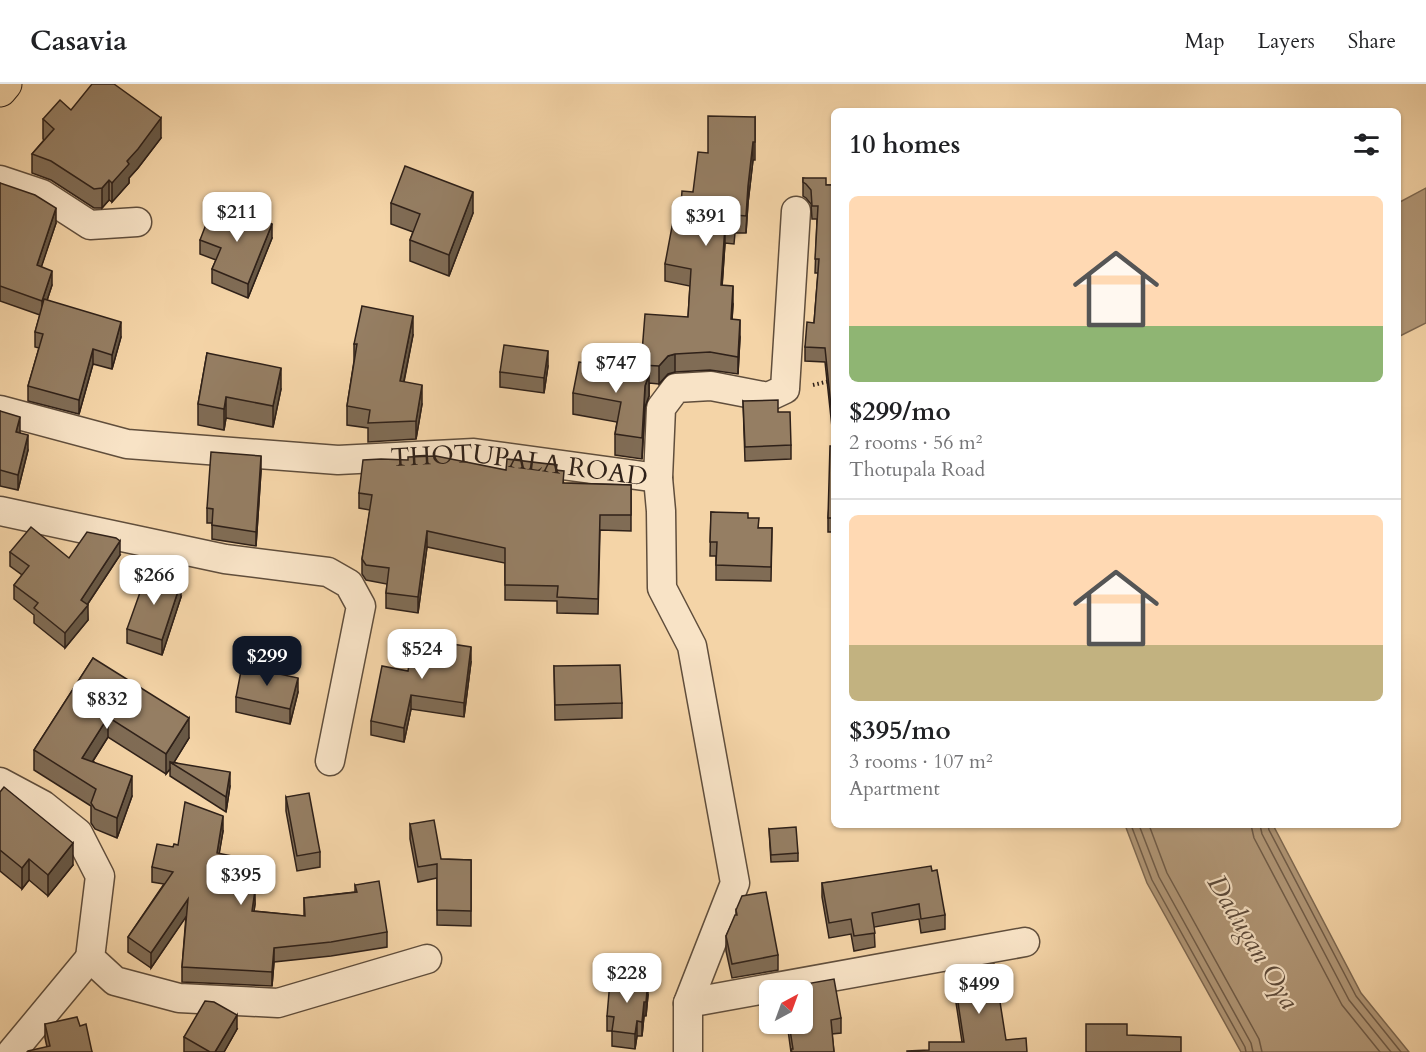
<!DOCTYPE html>
<html lang="en">
<head>
<meta charset="utf-8">
<style>
  body { margin:0; font-family:Cardo,serif; background:#f2f2f2; color:#202124; height:100vh; display:flex; flex-direction:column; font-size:22px; white-space:nowrap }
  * { box-sizing:border-box; margin:0 }
  p { font-size:20px; color:#757577 }
  .icon { flex:none; width:33px; height:33px; fill:none; stroke:currentColor; stroke-width:2; stroke-linecap:round; stroke-linejoin:round }
  .map { position:relative; flex:1; overflow:hidden }
  .details { position:absolute; left:831px; top:24px; width:570px; height:720px; display:flex; flex-direction:column; background:#fff; border-radius:9px; box-shadow:0 2px 4px #0004 }
  .details>* { flex:none }
  .needle { width:39px; rotate:41deg }
  .fabs { position:absolute; left:759px; top:896px; display:grid; gap:12px }
  .fabs a { display:grid; place-items:center; width:54px; height:54px; border-radius:9px; background:#fff; box-shadow:0 2px 4px #0004; font-size:30px }
  .price { position:absolute; translate:-50% -51px; padding:0 14px; border-radius:12px; background:#fff; color:#222; font-size:20px; line-height:39px; filter:drop-shadow(0 2px 3px #0008) }
  .price::after { content:''; position:absolute; left:50%; top:36px; width:18px; height:14px; margin-left:-9px; background:inherit; clip-path:polygon(0 0,100% 0,50% 100%) }
  .price.active { background:#111827; color:#fff }
  ul { padding:0; list-style:none }
  li { display:grid; align-content:center; gap:12px; height:318px; padding:0 18px }
  li+li { border-top:2px solid #e0e0e0 }
  li span { display:grid; place-items:center; height:186px; border-radius:9px; color:#555 }
  li>.icon { margin-inline-start:auto }
  span .icon { width:108px; height:108px; fill:#fffc; stroke-width:1 }
  li b { font-size:26px }
  h2 { display:flex; justify-content:space-between; align-items:center; height:72px; padding:0 18px; font-size:26px }
  header { display:flex; align-items:center; gap:36px; box-sizing:border-box; height:84px; padding:0 30px; background:#fff; border-bottom:2px solid #e0e0e0 }
  header strong { font-size:28px }
  nav { display:flex; gap:33px; margin-inline-start:auto; font-size:21px }
  .map>svg:first-child { display:block }
</style>
</head>
<body>
<header>
<strong>Casavia</strong>
<nav><a>Map</a><a>Layers</a><a>Share</a></nav>
</header>
<div class="map">
<svg width="1426" height="968" viewBox="0 0 1426 968">
  <rect width="100%" height="100%" fill="#f4d4a7"/>
  <filter id="stains"><feTurbulence type="fractalNoise" baseFrequency=".00333" numOctaves="4"/><feColorMatrix values="0 0 0 0 .2 0 0 0 0 .09 0 0 0 0 .02 0 0 0 .5 -.17"/></filter>
  <radialGradient id="worn" r=".72"><stop offset=".6" stop-color="#630" stop-opacity="0"/><stop offset="1" stop-color="#630" stop-opacity=".3"/></radialGradient>
  <g fill="#b19777" stroke="#7d6851" stroke-width="1.5">
    <path d="M1426 104V239L1398 253V119Z"/>
    <path d="M1125 741H1273L1361 909 1409 968H1241L1147 799Z"/>
  </g>
  <g fill="none" stroke-linecap="round" stroke-linejoin="round">
    <g stroke="#705c48" stroke-width="1.5">
      <path d="M1131 741 1152 796 1245 963 1246 968"/>
      <path d="M1139 741 1159 793 1251 959 1253 968"/>
      <path d="M1149 741 1167 789 1259 955 1262 968"/>
      <path d="M1251 741 1254 754 1342 921 1380 968"/>
      <path d="M1260 741 1262 750 1349 916 1391 968"/>
      <path d="M1268 741 1269 746 1356 912 1401 968"/>
    </g>
    <g stroke="#604e3c" stroke-width="31">
      <g id="minor">
        <path d="M0 96 42 110 90 141 137 138"/>
        <path id="s1" d="M0 326 127 360 338 376 474 369 658 394 661 324 676 304 711 302 768 313 785 305 796 127"/>
        <path d="M658 394 661 427 662 504 692 562 735 799 688 919V968"/>
        <path d="M0 427 225 475 328 488 349 500 361 522 330 677"/>
        <path d="M0 698 43 721 78 749 100 792 90 874 115 897 179 914 278 919 427 875"/>
        <path d="M688 919 1025 858"/>
        <path d="M12 968 90 874"/>
      </g>
    </g>
    <g stroke="#2f2119" stroke-width="35">
      <path id="primary" d="M0 6 5 0"/>
    </g>
    <path stroke="#2f2119" stroke-width="4" stroke-dasharray="1.5 3" stroke-linecap="butt" d="M813 301 834 296"/>
    <use href="#minor" stroke="#f8e3c6" stroke-width="28"/>
    <use href="#primary" stroke="#f4d4a7" stroke-width="33"/>
  </g>
  <g fill="#806c55" stroke="#2f2119" stroke-width="1.5">
    <path d="M71 26 161 54 138 84 129 94V99L112 118 109 116 102 124H94L51 96 32 89V70L44 56 43 55V35Z"/>
    <path d="M755 33V76H753L748 119 746 149H735L734 160 725 159 722 201 733 220 732 235 740 253 738 290 710 286 675 288 668 290 659 300 649 299V312L645 323 642 375 615 371V350L617 338 573 330V309L641 290V281L688 233 690 202 665 197V180L680 134 693 108 708 69Z"/>
    <path d="M803 94 826 101H834V448H828V434L834 362 825 278 805 277V263L814 239 818 189H815L817 135H812L811 120 806 114 803 112Z"/>
    <path d="M0 99 56 139 41 183 52 201 47 216 121 253 112 285 93 280 79 330 28 317V302L39 264 35 263V248L40 231 0 217Z"/>
    <path d="M391 119 473 129 449 192 410 177V156L413 148 391 140Z"/>
    <path d="M272 154 248 214 212 199V185L216 176 200 170V156Z"/>
    <path d="M413 251 404 298 422 320 416 355 368 358V344L347 341V322L354 277V260Z"/>
    <path d="M207 269 281 305 273 343 226 334 224 346 198 341V320Z"/>
    <path d="M548 282 544 309 500 303V288Z"/>
    <path d="M743 317 791 361V375L745 377Z"/>
    <path d="M0 327 20 349 28 366 18 406 0 402Z"/>
    <path d="M506 386H557L564 399 631 401V447L600 446 598 530 557 529V517L505 516V479L427 463 418 529 386 524V509L387 500 366 496 362 490V475L370 426 359 424V409Z"/>
    <path d="M261 387 256 462 212 455V439H207V424Z"/>
    <path d="M711 428 748 434 759 444H772L771 497 716 496V472H710Z"/>
    <path d="M10 468 69 474 120 471 87 521 88 536 65 564 34 539V531L14 515V501L22 491 10 482Z"/>
    <path d="M181 513 162 571 127 559V545Z"/>
    <path d="M93 574 189 654 174 678 230 702 226 728 170 692V685L166 690 108 653 93 677 132 712 117 754 95 745 91 739V722L34 686V666Z"/>
    <path d="M471 578 464 633 411 625 404 658 371 651V637L408 587Z"/>
    <path d="M554 582 622 619V634L555 636Z"/>
    <path d="M298 608 290 640 236 628V613Z"/>
    <path d="M0 708 73 781 48 812 29 796 22 805 0 787Z"/>
    <path d="M286 713 320 768V783L297 787 286 727Z"/>
    <path d="M410 740 441 775 471 776V842L437 841V794L418 798 410 755Z"/>
    <path d="M769 745 798 769V777L771 778Z"/>
    <path d="M223 747 219 769 257 791 254 806 255 820 254 827 304 832V814L355 808V801L387 848V863L331 872 274 878 272 902 182 898V883L186 832 151 884 128 868V853L164 800 152 798V783L173 763Z"/>
    <path d="M932 787 945 831V845L921 849 919 835 874 843 875 863 854 867 851 850 829 854 822 813V799Z"/>
    <path d="M736 826 778 871V886L732 894 726 867V852L736 831Z"/>
    <path d="M953 886 1006 956 962 958 953 899Z"/>
    <path d="M648 911 646 932H644L642 952H637L635 965 612 962V947H607V932Z"/>
    <path d="M841 934V949L832 950 834 968H791L787 939H802Z"/>
    <path d="M45 940 80 942 92 968 47 963 45 954Z"/>
    <path d="M237 945 224 968H184V953Z"/>
  </g>
  <g fill="#685845" stroke="#2f2119" stroke-width="1.5">
    <path d="M161 34V54L138 84 129 94V99L112 118V99L127 77Z"/>
    <path d="M753 58V76L748 119 746 149 748 102Z"/>
    <path d="M109 96V116L102 124V104Z"/>
    <path d="M473 108V129L449 192V171Z"/>
    <path d="M56 124V139L37 196V181Z"/>
    <path d="M272 140V154L248 214V200Z"/>
    <path d="M725 142V159L721 219V201Z"/>
    <path d="M52 187V201L42 232V217Z"/>
    <path d="M733 202V220L731 253V235Z"/>
    <path d="M413 232V251L400 316V297Z"/>
    <path d="M740 236V253L738 290V273Z"/>
    <path d="M121 238V253L112 285V271Z"/>
    <path d="M93 265V280L79 330V316Z"/>
    <path d="M548 267V282L544 309V294Z"/>
    <path d="M675 270V288L668 290 659 300V282L668 272Z"/>
    <path d="M281 284V305L273 343V322Z"/>
    <path d="M649 291V312L645 323 642 375 645 302Z"/>
    <path d="M422 301V320L416 355V337Z"/>
    <path d="M226 313V334L224 346V325Z"/>
    <path d="M20 333V349L16 348Z"/>
    <path d="M28 351V366L18 406V391Z"/>
    <path d="M261 372V387L256 462V448Z"/>
    <path d="M427 447V463L418 529V513Z"/>
    <path d="M120 457V471L81 530 88 521V536L65 564V549L81 516Z"/>
    <path d="M181 498V513L162 571V556Z"/>
    <path d="M471 563V578L464 633V619Z"/>
    <path d="M298 594V608L290 640V625Z"/>
    <path d="M411 611V625L404 658V644Z"/>
    <path d="M108 633V653L82 694V674Z"/>
    <path d="M189 634V654L173 680 170 678V685L166 690V670Z"/>
    <path d="M230 688V702L226 728V713Z"/>
    <path d="M132 692V712L117 754V734Z"/>
    <path d="M223 732V747L217 783V769Z"/>
    <path d="M73 759V781L48 812V791Z"/>
    <path d="M29 775V796L22 805V784Z"/>
    <path d="M257 777V791L252 820V805Z"/>
    <path d="M255 806V820L252 841V827Z"/>
    <path d="M188 815V830L151 884V869Z"/>
    <path d="M274 864V878L272 902V888Z"/>
    <path d="M648 896V911L646 932V918Z"/>
    <path d="M644 918V932L642 952V938Z"/>
    <path d="M237 931V945L224 968H215Z"/>
    <path d="M637 937V952L635 965V950Z"/>
  </g>
  <g fill="#957e63" stroke="#2f2119" stroke-width="1.5">
    <path d="M92 0H114L161 34 138 65 127 77 129 80 112 99 109 96 102 104 94 105 51 77 32 70 54 45 43 35 60 16 71 26Z"/>
    <path d="M708 32 755 33V58H753L748 102 746 132 735 131 734 142H725L721 201 733 202 731 235 740 236 738 273 710 268 675 270 668 272 659 282 641 281 645 230 688 233 691 185 665 180 674 132 680 134 682 107 693 108 698 68 708 69Z"/>
    <path d="M405 82 473 108 449 171 410 156 420 130 391 119Z"/>
    <path d="M803 94H826V101H834V352L825 264 805 263 807 238 814 239 819 175H815L818 122H812L811 106 806 100 803 98Z"/>
    <path d="M0 99 35 111 56 124 37 181 52 187 42 217 0 202Z"/>
    <path d="M235 125 272 140 248 200 212 185 221 164 200 156 210 130 230 137Z"/>
    <path d="M44 215 121 238 112 271 93 265 79 316 28 302 43 250 35 248Z"/>
    <path d="M362 222 413 232 400 297 422 301 416 337 368 339 370 326 347 322 357 260H354Z"/>
    <path d="M504 261 548 267 544 294 500 288Z"/>
    <path d="M207 269 281 284 273 322 226 313 224 325 198 320Z"/>
    <path d="M579 278 649 291 645 302 642 354 615 350 621 318 573 309Z"/>
    <path d="M778 316V328H790L791 361 745 363 743 317Z"/>
    <path d="M0 327 20 333 16 348 28 351 18 391 0 386Z"/>
    <path d="M830 362H834V434H828Z"/>
    <path d="M211 368 261 372 256 448 212 441 213 425 207 424Z"/>
    <path d="M436 372 506 386 507 375 557 381 556 386 564 387 563 399 631 401V431H600L598 515 557 513 558 502 505 501V464L427 447 418 513 386 509 389 484 366 481 362 475 372 411 359 409 363 376 381 375 408 376V373Z"/>
    <path d="M711 428 748 429V434H759L758 444H772L771 483 716 481 717 458H710Z"/>
    <path d="M31 443 69 474 87 448 116 454 120 457 81 516 88 521 65 549 34 524 38 519 14 501 29 482 10 468Z"/>
    <path d="M150 488 181 498 162 556 127 545 143 500Z"/>
    <path d="M413 554 471 563 464 619 411 611 404 644 371 637 382 582 408 587Z"/>
    <path d="M93 574 189 634 166 670 108 633 82 674 132 692 117 734 95 725 91 719 96 705 34 666Z"/>
    <path d="M620 581 622 619 555 621 554 582Z"/>
    <path d="M242 582 298 594 290 625 236 613Z"/>
    <path d="M170 678 230 688 226 713Z"/>
    <path d="M4 703 73 759 48 791 29 775 22 784 0 766V708Z"/>
    <path d="M309 709 320 768 297 772 286 713Z"/>
    <path d="M185 718 223 732 217 769 257 777 252 805 255 806 252 827 305 832 304 814 357 808 355 801 379 797 387 848 331 858 274 864 272 888 182 883 188 815 151 869 128 853 173 788 152 783 157 760 173 763 174 760 178 761Z"/>
    <path d="M434 736 441 775 471 776V827L437 826V780L418 783 410 740Z"/>
    <path d="M796 743 798 769 771 771 769 745Z"/>
    <path d="M931 782 932 787 937 786 945 831 921 835 919 820 872 829 875 849 854 852 851 835 829 839 822 799Z"/>
    <path d="M766 808 778 871 732 880 726 852 735 831H737L736 826 742 812Z"/>
    <path d="M994 880 1006 956 1026 954 1027 968H907V967L929 966V958H964L953 886Z"/>
    <path d="M626 894 648 896 646 918H644L642 938 637 937 635 950 612 947 614 933 607 932 610 897 625 898Z"/>
    <path d="M834 895 841 934 831 936 834 968H792L791 965H793L789 939H802V906H784L783 904Z"/>
    <path d="M205 917 214 918 237 931 215 968H210L184 953Z"/>
    <path d="M77 933 80 942 86 940 92 968H27L28 967 50 962 45 940Z"/>
    <path d="M1086 940H1127V951L1181 953V968H1086Z"/>
  </g>
  <g text-anchor="middle" dominant-baseline="central" stroke-width="4.5" stroke-linejoin="round" paint-order="stroke">
    <g font-size="26" fill="#2f2119" stroke="#f8e3c6">
      <text stroke="none"><textPath href="#s1" startOffset="525">THOTUPALA ROAD</textPath></text>
    </g>
    <g font-size="27" font-style="italic" fill="#5c4a3a" stroke="#f8e3c6">
      <text transform="translate(1253 858) rotate(59)">Dadugan Oya</text>
    </g>
  </g>
  <rect width="100%" height="100%" filter="url(#stains)"/>
  <rect width="100%" height="100%" fill="url(#worn)"/>
</svg>
<div class="fabs">
<a><svg class="needle" viewBox="-14 -14 28 28"><path d="M0-13l5 13h-10z" fill="#e53935"/><path d="M0 13l5-13h-10z" fill="#757577"/></svg></a>
</div>
<b class="price" style="left:237px;top:159px">$211</b>
<b class="price" style="left:706px;top:163px">$391</b>
<b class="price" style="left:616px;top:310px">$747</b>
<b class="price" style="left:154px;top:522px">$266</b>
<b class="price" style="left:422px;top:596px">$524</b>
<b class="price active" style="left:267px;top:603px">$299</b>
<b class="price" style="left:107px;top:646px">$832</b>
<b class="price" style="left:241px;top:822px">$395</b>
<b class="price" style="left:627px;top:920px">$228</b>
<b class="price" style="left:979px;top:931px">$499</b>
<section class="details">
<h2>10 homes<svg class="icon" aria-label="filters" viewBox="0 0 24 24"><path d="M4 7h16M4 17h16"/><circle cx="9" cy="7" r="2"/><circle cx="15" cy="17" r="2"/></svg></h2>
<ul>
<li><span style="background:linear-gradient(#ffd9b3 70%,#8fb573 0)"><svg class="icon" aria-label="home" viewBox="0 0 24 24"><path d="M3 11l9-7 9 7M6 9v11h12V9"/></svg></span><div><b>$299/mo</b><p>2 rooms · 56 m²</p><p>Thotupala Road</p></div></li>
<li><span style="background:linear-gradient(#ffd9b3 70%,#c2b280 0)"><svg class="icon" aria-label="home" viewBox="0 0 24 24"><path d="M3 11l9-7 9 7M6 9v11h12V9"/></svg></span><div><b>$395/mo</b><p>3 rooms · 107 m²</p><p>Apartment</p></div></li>
</ul>
</section>
</div>
</body>
</html>
